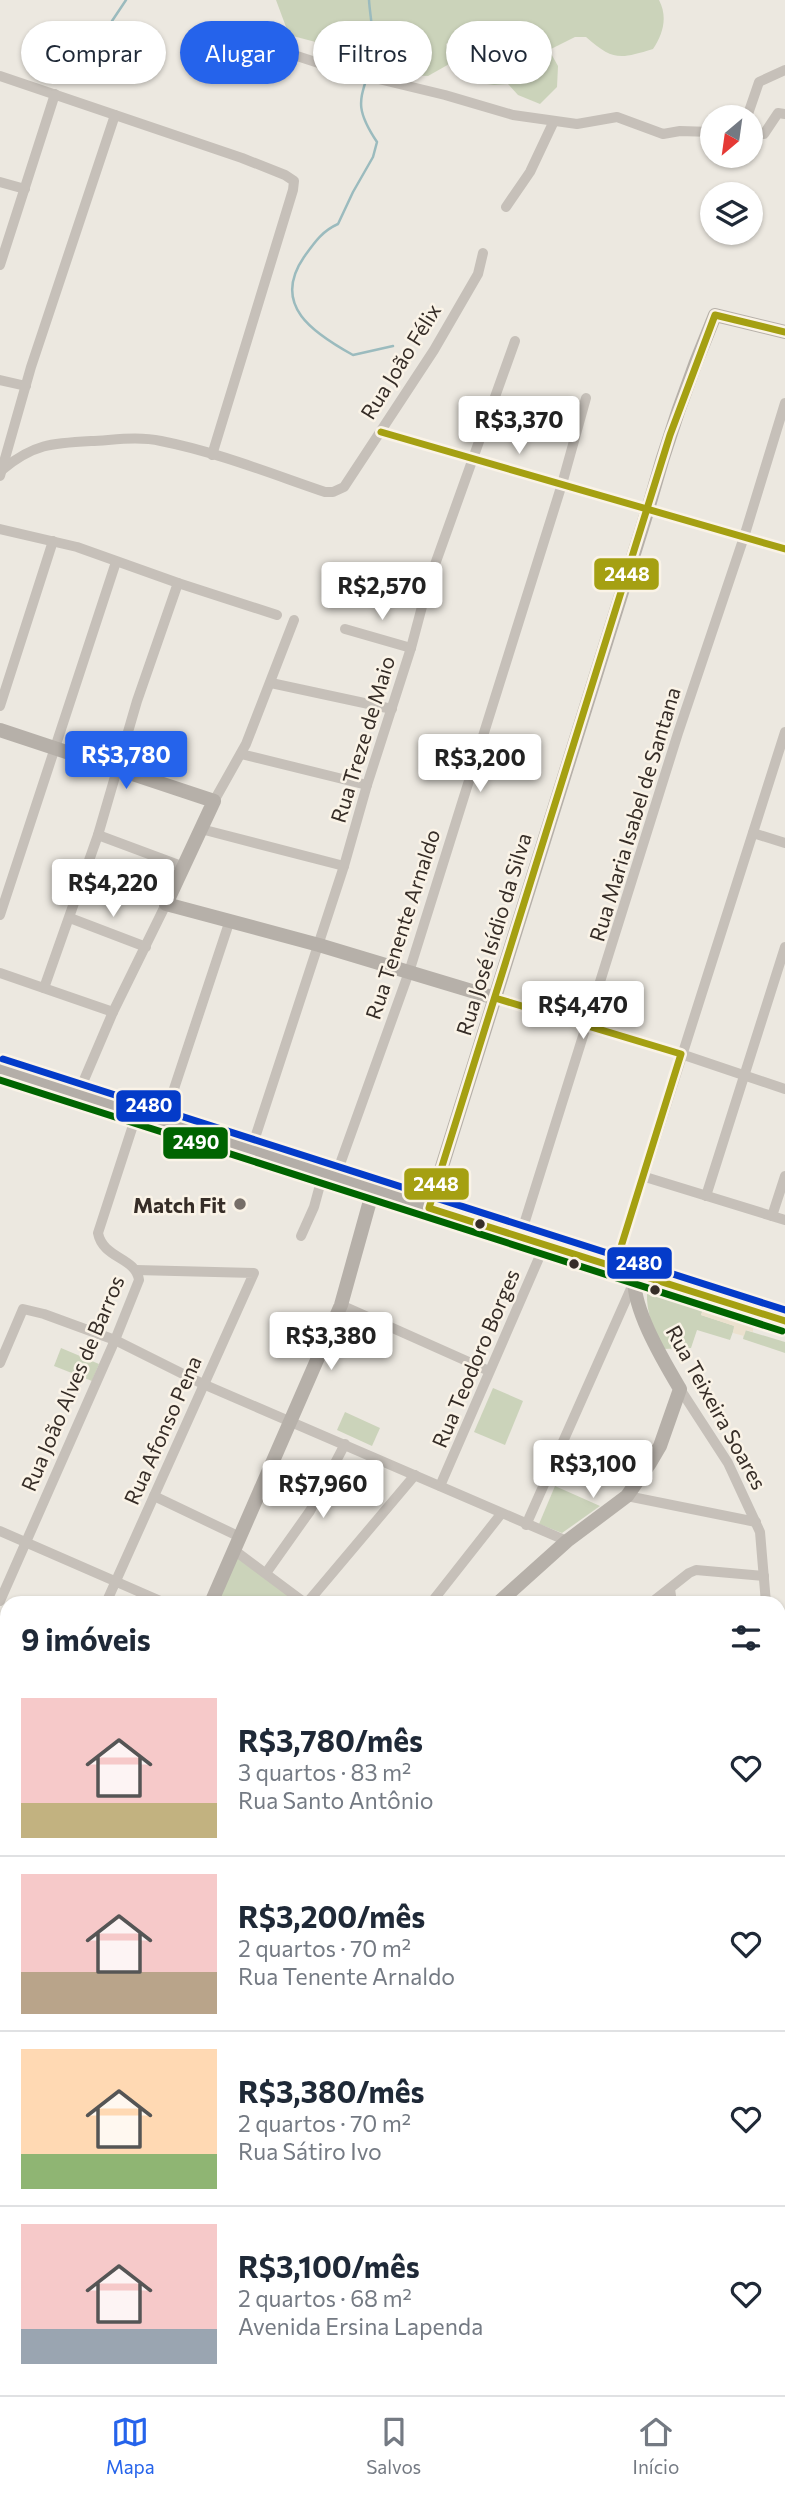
<!DOCTYPE html>
<html lang="pt">
<head>
<meta charset="utf-8">
<style>
  body { margin:0; font-family:Commissioner,sans-serif; background:#f2f2f3; color:#1f2937; height:100vh; display:flex; flex-direction:column; font-size:26px; white-space:nowrap }
  * { box-sizing:border-box; margin:0 }
  p { font-size:23px; color:#747a83 }
  .icon { flex:none; width:38px; height:38px; fill:none; stroke:currentColor; stroke-width:2; stroke-linecap:round; stroke-linejoin:round }
  .map { position:relative; flex:1; overflow:hidden }
  .details { position:absolute; left:0px; top:1596px; width:786px; height:800px; display:flex; flex-direction:column; background:#fff; border-radius:21px 21px 0 0; box-shadow:0 2px 5px #0004 }
  .details>* { flex:none }
  .guide { position:absolute; left:21px; top:21px; width:744px; height:63px; display:flex; gap:14px }
  .needle { width:46px; rotate:209deg }
  .controls { position:absolute; left:700px; top:105px; display:grid; gap:14px }
  .controls a { display:grid; place-items:center; width:63px; height:63px; border-radius:50%; background:#fff; box-shadow:0 2px 5px #0004; font-size:35px }
  .price { position:absolute; translate:-50% -60px; padding:0 16px; border-radius:7px; background:#fff; color:#222; font-size:23px; line-height:46px; filter:drop-shadow(0 2px 4px #0008) }
  .price::after { content:''; position:absolute; left:50%; top:42px; width:21px; height:16px; margin-left:-10px; background:inherit; clip-path:polygon(0 0,100% 0,50% 100%) }
  .price.active { background:#2563eb; color:#fff }
  ul { padding:0; list-style:none }
  li { display:flex; align-items:center; gap:21px; height:175px; padding:0 21px }
  li+li { border-top:2px solid #e0e1e3 }
  li span { display:grid; place-items:center; flex:none; width:196px; height:140px; border-radius:0px; color:#555 }
  li>.icon { margin-inline-start:auto }
  span .icon { width:84px; height:84px; fill:#fffc; stroke-width:1 }
  li b { font-size:30px }
  h2 { display:flex; justify-content:space-between; align-items:center; height:84px; padding:0 21px; font-size:30px }
  .chip { padding:0 24px; border-radius:32px; background:#fff; box-shadow:0 2px 5px #0004; font-size:24px; line-height:63px }
  .chip.active { background:#2563eb; color:#fff }
  .dock { display:flex; justify-content:space-around; align-items:center; height:98px; border-top:2px solid #e0e1e3; background:#fff; font-size:19px; color:#747a83 }
  .dock a { display:grid; justify-items:center; gap:4px }
  .dock .active { color:#2563eb }
  .map>svg:first-child { display:block }
</style>
</head>
<body>
<div class="map">
<svg width="785" height="2395" viewBox="0 0 785 2395">
  <rect width="100%" height="100%" fill="#ece8e0"/>
  <g fill="#cbd3ba">
    <path d="M276 0H659C668 17 663 34 653 49 620 59 613 61 586 37H575L549 50 558 66 557 87 540 104 518 95 508 84 494 85 473 82 501 44 471 29 446 44 451 63 428 76 391 74 327 45 289 35Z"/>
    <path d="M650 1290 704 1306 701 1315 735 1326 730 1340 697 1330 691 1348 663 1349C654 1331 646 1313 647 1292Z"/>
    <path d="M745 1330 785 1342V1353L743 1339Z"/>
    <path d="M61 1348 99 1364 92 1381 54 1366Z"/>
    <path d="M493 1388 523 1401 505 1445 474 1432Z"/>
    <path d="M345 1412 380 1428 372 1446 337 1430Z"/>
    <path d="M555 1486 600 1506 562 1533 539 1524Z"/>
    <path d="M235 1556 300 1603H214Z"/>
  </g>
  <path fill="#ebe1ce" d="M703 1309 753 1326V1332L746 1330 744 1336 733 1333 734 1326 701 1315Z"/>
  <g fill="none" stroke-linecap="round" stroke-linejoin="round">
    <g stroke="#9bbbbe" stroke-width="2.5">
      <path d="M369 0C370 17 375 38 372 55 365 97 349 100 377 142L373 157 353 192 338 224C322 231 314 243 304 257 271 305 313 333 353 355L393 346"/>
      <path d="M99 52 112 21 126 0"/>
      <path d="M779 2115 785 2114"/>
      <path d="M591 2389V2395"/>
    </g>
    <g stroke="#c6c0b9" stroke-width="10">
      <path d="M197 74 297 56 337 69 445 95 513 115 577 124 617 117 663 134 680 131 712 132"/>
      <path d="M0 76 242 158 285 175 294 181 293 190 212 455"/>
      <path d="M747 117 759 82 785 70"/>
      <path d="M751 134H764L778 113 785 114"/>
      <path d="M0 182 25 189"/>
      <path d="M506 207 530 172 554 121"/>
      <path d="M0 265 55 94"/>
      <path d="M0 380 26 386"/>
      <path d="M381 432 785 549"/>
      <path d="M2 470C33 444 52 443 91 441 114 440 138 436 161 441 217 452 272 474 325 492H333L344 487 434 350 478 274 483 253"/>
      <path d="M0 476 31 367 115 115"/>
      <path d="M0 529 77 547 178 583 277 615"/>
      <path d="M345 629 411 648"/>
      <path d="M271 683 392 709"/>
      <path d="M0 706 53 541"/>
      <path d="M241 754 367 785"/>
      <path d="M214 801 246 744 294 620"/>
      <path d="M201 829 344 866"/>
      <path d="M753 833 785 843"/>
      <path d="M98 835 184 867"/>
      <path d="M0 915 116 562"/>
      <path d="M70 918 146 947"/>
      <path d="M0 973 113 1012"/>
      <path d="M44 988 98 835 137 701 178 583"/>
      <path d="M495 998 681 1054 785 1089"/>
      <path d="M78 1094 113 1012 166 904"/>
      <path d="M163 1122 230 920"/>
      <path d="M251 1150 344 866 367 785 411 648 428 584 515 341"/>
      <path d="M642 1176 785 1220"/>
      <path d="M335 1178 409 972 562 484 586 398"/>
      <path d="M706 1196 785 947"/>
      <path d="M772 1216 785 1176"/>
      <path d="M301 1236 314 1207 323 1174"/>
      <path d="M520 1237 678 733 744 537 785 403"/>
      <path d="M615 1266 785 732"/>
      <path d="M341 1305 489 1371"/>
      <path d="M0 1363 23 1309 44 1314 115 1340 203 1384 567 1541"/>
      <path d="M680 1389 728 1463 760 1532 766 1603"/>
      <path d="M440 1486 545 1244"/>
      <path d="M154 1496 240 1537"/>
      <path d="M627 1496 756 1522"/>
      <path d="M526 1525 633 1284"/>
      <path d="M0 1531 165 1603"/>
      <path d="M234 1550 305 1603"/>
      <path d="M266 1573 310 1511 345 1444"/>
      <path d="M670 1589 672 1603"/>
      <path d="M0 1601 115 1340 139 1280C136 1257 103 1259 98 1233L137 1113"/>
      <path d="M106 1603 254 1273 136 1270"/>
      <path d="M307 1603 415 1475"/>
      <path d="M431 1603 501 1514"/>
      <path d="M651 1603 689 1573 696 1570 764 1576"/>
      <path d="M779 1726 785 1778"/>
      <path d="M0 1739 7 1742"/>
      <path d="M0 1838 7 1823"/>
      <path d="M779 1846 785 1847"/>
      <path d="M779 1921 785 1922"/>
      <path d="M779 1990H785"/>
      <path d="M0 2019 7 2022"/>
      <path d="M779 2044 785 2039"/>
      <path d="M779 2093 785 2103"/>
      <path d="M779 2165 785 2161"/>
      <path d="M0 2262 7 2261"/>
      <path d="M779 2288 785 2283"/>
      <path d="M779 2369 785 2377"/>
      <path d="M86 2389 87 2395"/>
      <path d="M181 2389 182 2395"/>
      <path d="M242 2389 270 2395"/>
      <path d="M689 2389 694 2395"/>
      <path d="M307 2395 320 2389"/>
      <path d="M487 2395 502 2389"/>
      <path d="M575 2395 578 2389"/>
    </g>
    <g stroke="#b6b0a9" stroke-width="14">
      <path d="M0 730 214 801 166 904 319 945 495 998"/>
      <path d="M429 1208 648 509C666 443 688 379 715 315L785 332"/>
      <path d="M211 1603 341 1305 373 1190"/>
      <path d="M498 1603 567 1541 627 1496 650 1463 660 1446 680 1389C664 1362 629 1304 635 1273"/>
      <path d="M0 2066 7 2053"/>
      <path d="M0 2086 7 2085"/>
    </g>
    <path stroke="#b4aea8" stroke-width="14" d="M0 1069 785 1321"/>
    <g stroke="#faf3e7" stroke-width="12">
      <g id="bus-1">
        <path d="M785 332 715 315 670 435 429 1208 785 1321"/>
        <path d="M381 432 785 549"/>
        <path d="M495 998 681 1054 615 1266"/>
      </g>
    </g>
    <g stroke="#faf3e7" stroke-width="12">
      <path id="bus-2" d="M0 1080 782 1331"/>
    </g>
    <g stroke="#faf3e7" stroke-width="12">
      <path id="bus-3" d="M3 1059 785 1310"/>
    </g>
    <use href="#bus-1" stroke="#a5a012" stroke-width="7"/>
    <use href="#bus-2" stroke="#006400" stroke-width="7"/>
    <use href="#bus-3" stroke="#043bc9" stroke-width="7"/>
  </g>
  <circle fill="#766e68" stroke="#faf3e7" stroke-width="2.5" cx="240" cy="1204" r="7"/>
  <g fill="#362d27" stroke="#faf3e7" stroke-width="2.5">
    <circle cx="480" cy="1224" r="6"/>
    <circle cx="574" cy="1264" r="6"/>
    <circle cx="655" cy="1290" r="6"/>
  </g>
  <g text-anchor="middle" dominant-baseline="central" stroke-width="5" stroke-linejoin="round" paint-order="stroke">
    <g font-size="21" fill="#362d27" stroke="#faf3e7">
      <text transform="translate(400 361) rotate(-58)">Rua João Félix</text>
      <text transform="translate(362 739) rotate(-73)">Rua Treze de Maio</text>
      <text transform="translate(634 814) rotate(-73)">Rua Maria Isabel de Santana</text>
      <text transform="translate(402 924) rotate(-72)">Rua Tenente Arnaldo</text>
      <text transform="translate(493 934) rotate(-73)">Rua José Isídio da Silva</text>
      <text transform="translate(475 1358) rotate(-67)">Rua Teodoro Borges</text>
      <text transform="translate(72 1383) rotate(-67)">Rua João Alves de Barros</text>
      <text transform="translate(717 1407) rotate(61)">Rua Teixeira Soares</text>
      <text transform="translate(162 1430) rotate(-66)">Rua Afonso Pena</text>
    </g>
    <g font-size="21" font-weight="bold" fill="#362d27" stroke="#faf3e7" text-anchor="end">
      <text x="226" y="1204">Match Fit</text>
    </g>
  </g>
  <g stroke="#faf3e7" stroke-width="2.5">
    <rect x="593" y="557" width="67" height="34" rx="7" fill="#a5a012"/>
    <rect x="115" y="1089" width="67" height="34" rx="7" fill="#043bc9"/>
    <rect x="162" y="1126" width="67" height="34" rx="7" fill="#006400"/>
    <rect x="403" y="1167" width="67" height="34" rx="7" fill="#a5a012"/>
    <rect x="606" y="1246" width="67" height="34" rx="7" fill="#043bc9"/>
  </g>
  <g font-size="19" text-anchor="middle" font-weight="bold" fill="#fff">
    <text x="627" y="581">2448</text>
    <text x="149" y="1112">2480</text>
    <text x="196" y="1149">2490</text>
    <text x="436" y="1191">2448</text>
    <text x="639" y="1270">2480</text>
  </g>
</svg>
<div class="controls">
<a><svg class="needle" viewBox="-14 -14 28 28"><path d="M0-13l5 13h-10z" fill="#e53935"/><path d="M0 13l5-13h-10z" fill="#747a83"/></svg></a>
<a><svg class="icon" aria-label="layers" viewBox="0 0 24 24"><path d="M12 4l9 5-9 5-9-5zM3 14l9 5 9-5"/></svg></a>
</div>
<b class="price" style="left:519px;top:456px">R$3,370</b>
<b class="price" style="left:382px;top:622px">R$2,570</b>
<b class="price active" style="left:126px;top:791px">R$3,780</b>
<b class="price" style="left:480px;top:794px">R$3,200</b>
<b class="price" style="left:113px;top:919px">R$4,220</b>
<b class="price" style="left:583px;top:1041px">R$4,470</b>
<b class="price" style="left:331px;top:1372px">R$3,380</b>
<b class="price" style="left:593px;top:1500px">R$3,100</b>
<b class="price" style="left:323px;top:1520px">R$7,960</b>
<div class="guide">
<a class="chip">Comprar</a>
<a class="chip active">Alugar</a>
<a class="chip">Filtros</a>
<a class="chip">Novo</a>
</div>
<section class="details">
<h2>9 imóveis<svg class="icon" aria-label="filters" viewBox="0 0 24 24"><path d="M4 7h16M4 17h16"/><circle cx="9" cy="7" r="2"/><circle cx="15" cy="17" r="2"/></svg></h2>
<ul>
<li><span style="background:linear-gradient(#f6c9c9 75%,#c2b280 0)"><svg class="icon" aria-label="home" viewBox="0 0 24 24"><path d="M3 11l9-7 9 7M6 9v11h12V9"/></svg></span><div><b>R$3,780/mês</b><p>3 quartos · 83 m²</p><p>Rua Santo Antônio</p></div><svg class="icon" aria-label="heart" viewBox="0 0 24 24"><path d="M12 20l-8-8c-3-5 5-10 8-4 3-6 11-1 8 4z"/></svg></li>
<li><span style="background:linear-gradient(#f6c9c9 70%,#b9a48a 0)"><svg class="icon" aria-label="home" viewBox="0 0 24 24"><path d="M3 11l9-7 9 7M6 9v11h12V9"/></svg></span><div><b>R$3,200/mês</b><p>2 quartos · 70 m²</p><p>Rua Tenente Arnaldo</p></div><svg class="icon" aria-label="heart" viewBox="0 0 24 24"><path d="M12 20l-8-8c-3-5 5-10 8-4 3-6 11-1 8 4z"/></svg></li>
<li><span style="background:linear-gradient(#ffd9b3 75%,#8fb573 0)"><svg class="icon" aria-label="home" viewBox="0 0 24 24"><path d="M3 11l9-7 9 7M6 9v11h12V9"/></svg></span><div><b>R$3,380/mês</b><p>2 quartos · 70 m²</p><p>Rua Sátiro Ivo</p></div><svg class="icon" aria-label="heart" viewBox="0 0 24 24"><path d="M12 20l-8-8c-3-5 5-10 8-4 3-6 11-1 8 4z"/></svg></li>
<li><span style="background:linear-gradient(#f6c9c9 75%,#9aa5b1 0)"><svg class="icon" aria-label="home" viewBox="0 0 24 24"><path d="M3 11l9-7 9 7M6 9v11h12V9"/></svg></span><div><b>R$3,100/mês</b><p>2 quartos · 68 m²</p><p>Avenida Ersina Lapenda</p></div><svg class="icon" aria-label="heart" viewBox="0 0 24 24"><path d="M12 20l-8-8c-3-5 5-10 8-4 3-6 11-1 8 4z"/></svg></li>
</ul>
</section>
</div>
<nav class="dock">
<a class="active"><svg class="icon" aria-label="map" viewBox="0 0 24 24"><path d="M3 6l6-2 6 2 6-2v14l-6 2-6-2-6 2zM9 4v14M15 6v14"/></svg>Mapa</a>
<a><svg class="icon" aria-label="saved" viewBox="0 0 24 24"><path d="M7 4h10v16l-5-4-5 4z"/></svg>Salvos</a>
<a><svg class="icon" aria-label="home" viewBox="0 0 24 24"><path d="M3 11l9-7 9 7M6 9v11h12V9"/></svg>Início</a>
</nav>
</body>
</html>
